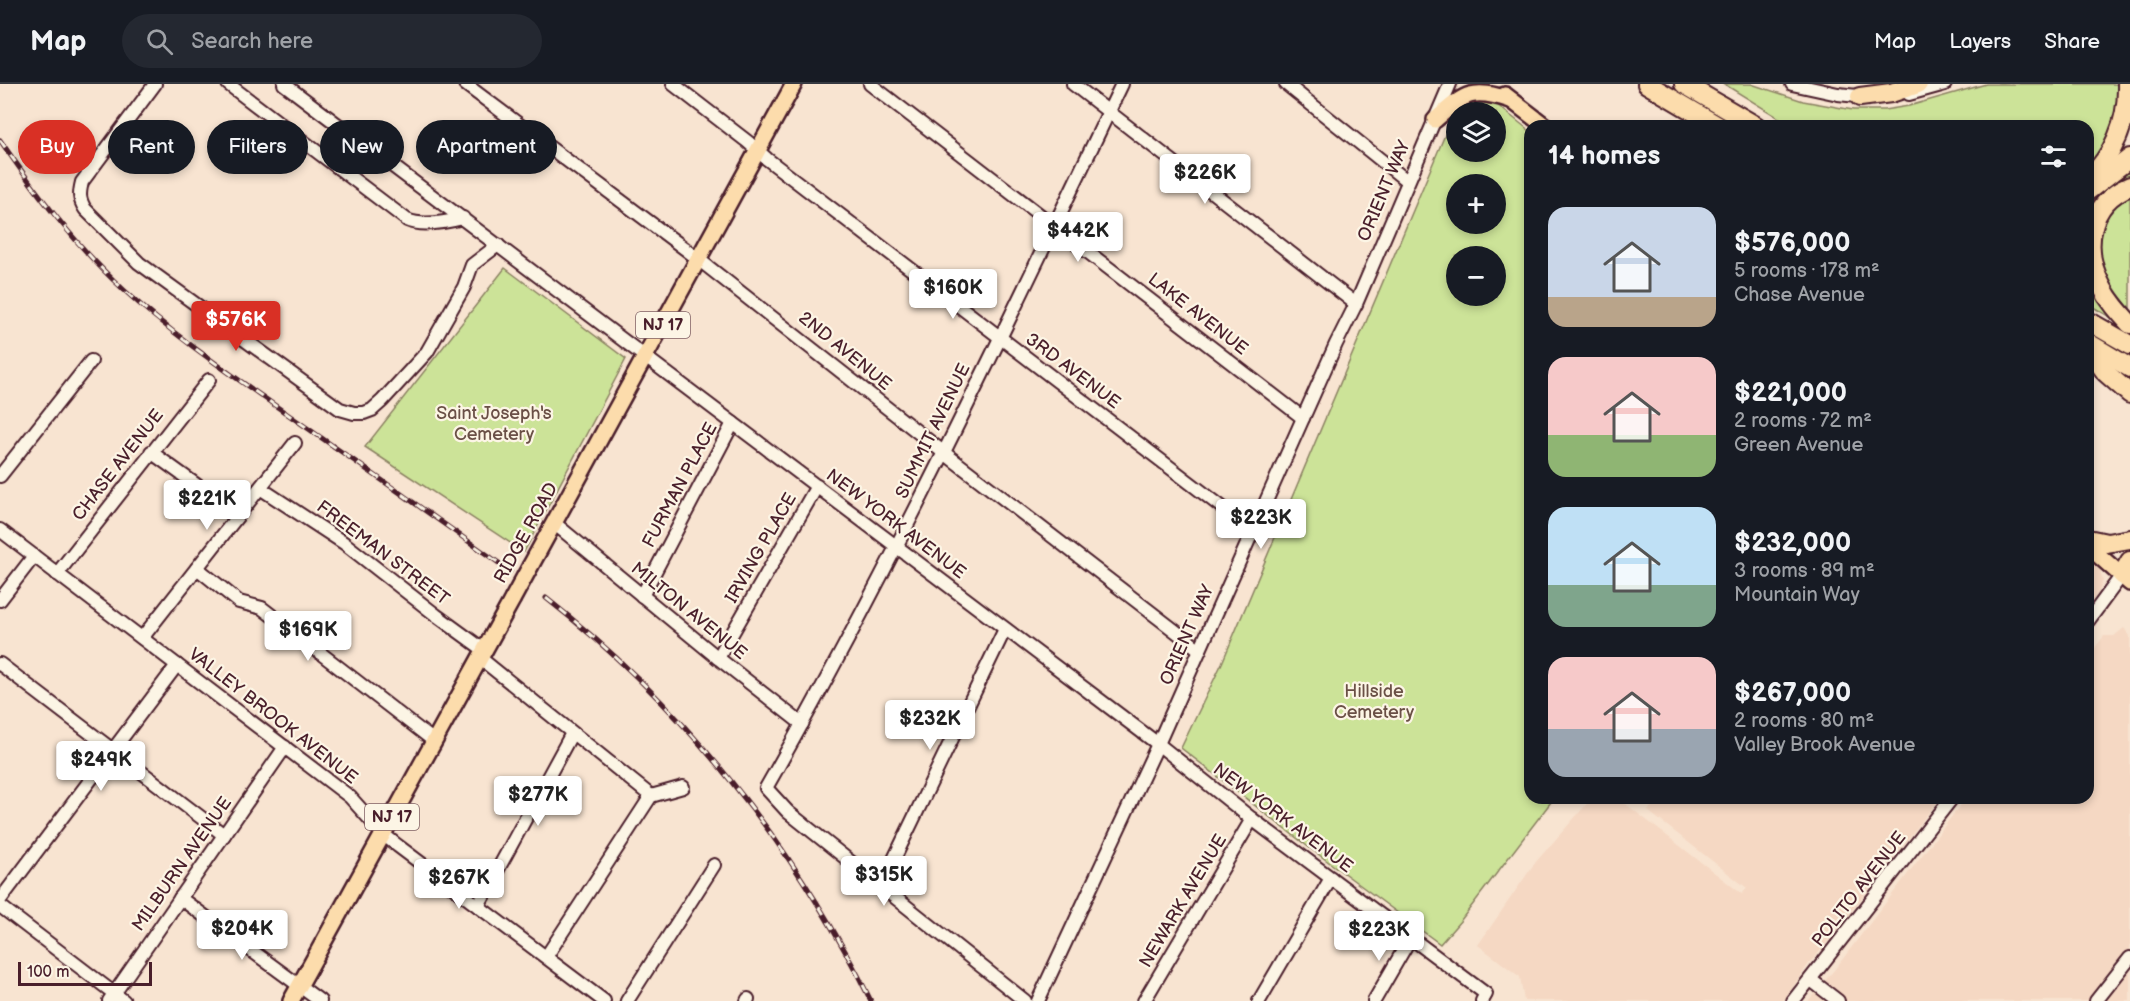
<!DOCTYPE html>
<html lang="en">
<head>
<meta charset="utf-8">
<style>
  body { margin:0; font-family:"Balsamiq Sans",sans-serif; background:#242831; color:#f1f3f6; height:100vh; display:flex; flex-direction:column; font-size:22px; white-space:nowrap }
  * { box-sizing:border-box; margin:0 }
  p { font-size:20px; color:#9ea1a6 }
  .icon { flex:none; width:33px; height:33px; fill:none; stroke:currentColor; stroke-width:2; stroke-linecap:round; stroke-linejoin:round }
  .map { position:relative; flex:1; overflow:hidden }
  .sheet { position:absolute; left:1524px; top:36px; width:570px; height:684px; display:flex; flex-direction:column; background:#171b24; border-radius:18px; box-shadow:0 3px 9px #0003 }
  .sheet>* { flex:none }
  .banner { position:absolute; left:18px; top:36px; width:570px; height:54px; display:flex; gap:12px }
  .tools { position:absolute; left:1446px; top:18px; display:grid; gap:12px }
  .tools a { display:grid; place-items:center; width:60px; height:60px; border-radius:50%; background:#171b24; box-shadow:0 3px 9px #0003; font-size:30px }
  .scale { position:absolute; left:18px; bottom:15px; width:134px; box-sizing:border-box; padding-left:6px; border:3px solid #4a1f2b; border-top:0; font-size:16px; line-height:21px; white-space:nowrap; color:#4a1f2b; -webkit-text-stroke:4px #fcf5e5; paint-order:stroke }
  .price { position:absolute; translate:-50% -51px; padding:0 14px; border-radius:6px; background:#fff; color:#222; font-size:20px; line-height:39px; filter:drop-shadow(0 2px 3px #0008) }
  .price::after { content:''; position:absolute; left:50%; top:36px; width:18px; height:14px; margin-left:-9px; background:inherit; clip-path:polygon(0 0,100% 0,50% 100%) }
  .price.on { background:#d93025; color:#fff }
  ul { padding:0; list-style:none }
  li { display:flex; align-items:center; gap:18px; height:150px; padding:0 24px }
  li span { display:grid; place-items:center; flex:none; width:168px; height:120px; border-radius:18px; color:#555 }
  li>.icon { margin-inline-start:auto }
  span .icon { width:72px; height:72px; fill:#fffc; stroke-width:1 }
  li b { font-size:26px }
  h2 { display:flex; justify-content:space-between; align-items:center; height:72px; padding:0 24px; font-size:26px }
  .tag { padding:0 21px; border-radius:27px; background:#171b24; box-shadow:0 3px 9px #0003; font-size:21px; line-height:54px }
  .tag.on { background:#d93025; color:#fff }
  header { display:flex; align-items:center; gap:36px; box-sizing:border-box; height:84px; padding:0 30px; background:#171b24; border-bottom:2px solid #363941 }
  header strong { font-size:28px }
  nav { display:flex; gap:33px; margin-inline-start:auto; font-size:21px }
  .search { width:420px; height:54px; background:#242831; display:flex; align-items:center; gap:15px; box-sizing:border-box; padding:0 21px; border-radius:33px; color:#9ea1a6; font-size:22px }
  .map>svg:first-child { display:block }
</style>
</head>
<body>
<header>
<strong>Map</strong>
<div class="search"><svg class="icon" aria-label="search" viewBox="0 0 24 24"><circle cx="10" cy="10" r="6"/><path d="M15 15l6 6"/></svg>Search here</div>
<nav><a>Map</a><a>Layers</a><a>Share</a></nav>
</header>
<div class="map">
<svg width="2130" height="917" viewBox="0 0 2130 917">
  <rect width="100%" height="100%" fill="#f8e4d1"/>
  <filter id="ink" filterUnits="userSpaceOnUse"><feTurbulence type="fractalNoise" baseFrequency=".0167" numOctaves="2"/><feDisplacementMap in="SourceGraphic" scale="12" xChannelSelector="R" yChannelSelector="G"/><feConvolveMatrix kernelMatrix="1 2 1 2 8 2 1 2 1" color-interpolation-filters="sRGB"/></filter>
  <g filter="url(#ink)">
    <g fill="#f5d8c3">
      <path d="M2088 475 2100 486 2103 497 2098 509 2088 522Z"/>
      <path d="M2124 544 2130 552V917H1808L1835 885 1966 714H2088V563L2094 565 2104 552H2114Z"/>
      <path d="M1592 714H1618L1742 810 1747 804 1648 727 1654 719 1647 714H1940L1816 872 1810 878 1783 917H1524L1520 893 1478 861 1534 780Z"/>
    </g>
    <g fill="#cce398" stroke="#8b8162" stroke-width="1.5" fill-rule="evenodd">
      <path d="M1724 0H1751L1803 17 1853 26H1884L1909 22 1986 0H2119L2115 38 2102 71 2088 85V42H1792Z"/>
      <path d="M1467 19 1496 20 1530 47V714H1554L1461 836 1440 860 1307 762 1181 664 1222 579 1447 46 1456 33V68H1496V28H1459ZM1456 100H1496V140H1456ZM1456 172H1496V212H1456Z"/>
      <path d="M2130 82V95C2108 102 2096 114 2088 135V113Z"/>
      <path d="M2130 111V231L2108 203 2098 174 2099 147 2116 117Z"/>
      <path d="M505 184 626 275 524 468 365 363Z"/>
      <path d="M2088 187 2110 233 2088 220Z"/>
    </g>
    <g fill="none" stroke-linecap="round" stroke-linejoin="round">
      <g stroke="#4a1f2b" stroke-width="16">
        <g id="minor">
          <path d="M155 0 82 98C79 110 79 115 85 125L139 179 340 325 354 329H364L372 326 382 317 427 268 464 203 472 181 498 161"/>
          <path d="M228 0 407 136C422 143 447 138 463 134"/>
          <path d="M284 0 1158 660 1252 735 1486 910 1482 917"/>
          <path d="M465 0 688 167 943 368 1200 566"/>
          <path d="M673 0 748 58 767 75 1253 447"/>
          <path d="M870 0 1303 334"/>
          <path d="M1073 0 1356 220"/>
          <path d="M1286 0 1407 97"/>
          <path d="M1792 0 1838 10 1867 13"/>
          <path d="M1909 10 1945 0"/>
          <path d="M151 368 238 431"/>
          <path d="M0 392 91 277"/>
          <path d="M260 404 344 459 436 531 484 566"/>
          <path d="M554 439 718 574 802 640"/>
          <path d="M0 446 350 713 383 750 398 762 604 917"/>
          <path d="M197 484 239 518 262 524 434 657"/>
          <path d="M57 490 209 296"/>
          <path d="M642 512 733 339"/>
          <path d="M0 516 34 472"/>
          <path d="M2088 537 2122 491"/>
          <path d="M142 554 295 359"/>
          <path d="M480 574 651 712"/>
          <path d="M718 574 817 402"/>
          <path d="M0 580 224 751"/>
          <path d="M881 802 1005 545"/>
          <path d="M180 814 320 917"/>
          <path d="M0 816 177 581"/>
          <path d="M0 822 124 917"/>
          <path d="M478 822 572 649"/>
          <path d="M546 873 651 712 683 703"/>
          <path d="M1811 896 1838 917"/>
          <path d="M109 917 285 663"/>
          <path d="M627 917 714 781"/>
          <path d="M747 917 748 915"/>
          <path d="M1025 917 788 728 766 704C896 476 1009 237 1122 0"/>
          <path d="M1038 917 1158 660 1336 260 1356 220 1450 0"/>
          <path d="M1144 917 1252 735"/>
          <path d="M1259 917 1331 794"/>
          <path d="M1374 917 1411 853"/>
          <path d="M1793 917 1952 714"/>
          <path d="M2096 917 2130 874"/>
        </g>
      </g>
      <g stroke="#4a1f2b" stroke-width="20">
        <g id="major">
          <path d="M1505 11 1545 42"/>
          <path d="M1435 36C1465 10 1470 3 1511 16"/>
          <path d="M2088 462 2130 499"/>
          <path d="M531 481 794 0"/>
          <path d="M291 917 512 516"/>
        </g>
      </g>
      <g stroke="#4a1f2b" stroke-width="22">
        <g id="highway">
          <path d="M1647 0 1718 42"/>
          <path d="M1684 0 1756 42"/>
          <path d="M1860 13 1891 9 1918 0"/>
          <path d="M2088 96C2114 70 2128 37 2127 0"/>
          <path d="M2130 102C2087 119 2082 166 2102 203 2109 217 2119 228 2130 240"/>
          <path d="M2089 106 2130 74"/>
          <path d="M2088 237 2130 261"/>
          <path d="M2090 260 2130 284"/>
          <path d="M2088 264 2106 289 2130 310"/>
          <path d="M2088 455 2107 459 2130 455"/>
          <path d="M2122 491 2130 477"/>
        </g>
      </g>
      <use href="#minor" stroke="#fcf5e5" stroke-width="12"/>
      <use href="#major" stroke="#fcdcac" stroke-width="15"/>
      <use href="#highway" stroke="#fcdcac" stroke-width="18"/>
      <g stroke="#4a1f2b" stroke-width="5">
        <g id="rail">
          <path d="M0 56C37 110 76 162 124 206 173 251 229 289 283 327 359 380 435 433 510 487"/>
          <path d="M546 514C682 620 795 762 871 917"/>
        </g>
      </g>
      <use href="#rail" stroke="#fcf5e5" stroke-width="3" stroke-dasharray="9" stroke-linecap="butt"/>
      <g stroke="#4a1f2b" stroke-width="20" stroke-linecap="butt">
        <path id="major-bridge" d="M512 516 531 481"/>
      </g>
      <use href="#major-bridge" stroke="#fcdcac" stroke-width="15"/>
    </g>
  </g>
  <g text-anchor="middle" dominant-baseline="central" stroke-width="4.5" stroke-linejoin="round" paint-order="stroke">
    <g fill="#fcf5e5" stroke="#7f5f63" stroke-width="1.5">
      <rect x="636" y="228" width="54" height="26" rx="4.5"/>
      <rect x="365" y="720" width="54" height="26" rx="4.5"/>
    </g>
    <g font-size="16" font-weight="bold" fill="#4a1f2b">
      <text x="663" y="241">NJ 17</text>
      <text x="392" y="733">NJ 17</text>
    </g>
    <g font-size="18" fill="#4a1f2b" stroke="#fcf5e5">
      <text transform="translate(1384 107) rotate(-67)">ORIENT WAY</text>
      <text transform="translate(1198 230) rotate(38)">LAKE AVENUE</text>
      <text transform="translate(845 267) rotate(39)">2ND AVENUE</text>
      <text transform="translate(1073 287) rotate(37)">3RD AVENUE</text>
      <text transform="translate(933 347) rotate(-64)">SUMMIT AVENUE</text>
      <text transform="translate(118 381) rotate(-52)">CHASE AVENUE</text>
      <text transform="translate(680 401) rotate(-62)">FURMAN PLACE</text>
      <text transform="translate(896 440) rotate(37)">NEW YORK AVENUE</text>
      <text transform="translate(526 449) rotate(-61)">RIDGE ROAD</text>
      <text transform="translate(761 464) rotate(-60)">IRVING PLACE</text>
      <text transform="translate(383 469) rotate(37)">FREEMAN STREET</text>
      <text transform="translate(689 527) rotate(39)">MILTON AVENUE</text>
      <text transform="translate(1187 551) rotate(-66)">ORIENT WAY</text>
      <text transform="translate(273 632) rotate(38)">VALLEY BROOK AVENUE</text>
      <text transform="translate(1283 734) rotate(37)">NEW YORK AVENUE</text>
      <text transform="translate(182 780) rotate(-55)">MILBURN AVENUE</text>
      <text transform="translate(1859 805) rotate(-52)">POLITO AVENUE</text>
      <text transform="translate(1183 817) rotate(-59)">NEWARK AVENUE</text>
    </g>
    <g font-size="18" fill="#6a5046" stroke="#fcf5e5">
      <text x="494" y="329">Saint Joseph's<tspan x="494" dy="21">Cemetery</tspan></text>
      <text x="1374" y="607">Hillside<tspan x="1374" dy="21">Cemetery</tspan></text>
    </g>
  </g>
</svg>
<div class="tools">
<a><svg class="icon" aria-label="layers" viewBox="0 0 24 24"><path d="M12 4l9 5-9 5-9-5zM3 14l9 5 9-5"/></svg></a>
<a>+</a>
<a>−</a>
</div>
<div class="scale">100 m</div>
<b class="price" style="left:1205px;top:121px">$226K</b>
<b class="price" style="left:1078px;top:179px">$442K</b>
<b class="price" style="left:953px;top:236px">$160K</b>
<b class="price on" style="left:236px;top:268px">$576K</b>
<b class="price" style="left:207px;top:447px">$221K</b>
<b class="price" style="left:1261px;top:466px">$223K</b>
<b class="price" style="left:308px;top:578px">$169K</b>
<b class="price" style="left:930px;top:667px">$232K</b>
<b class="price" style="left:101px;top:708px">$249K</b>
<b class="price" style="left:538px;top:743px">$277K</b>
<b class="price" style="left:884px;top:823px">$315K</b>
<b class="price" style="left:459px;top:826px">$267K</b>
<b class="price" style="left:242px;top:877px">$204K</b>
<b class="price" style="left:1379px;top:878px">$223K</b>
<div class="banner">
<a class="tag on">Buy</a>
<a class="tag">Rent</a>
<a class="tag">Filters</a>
<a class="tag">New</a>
<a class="tag">Apartment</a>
</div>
<section class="sheet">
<h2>14 homes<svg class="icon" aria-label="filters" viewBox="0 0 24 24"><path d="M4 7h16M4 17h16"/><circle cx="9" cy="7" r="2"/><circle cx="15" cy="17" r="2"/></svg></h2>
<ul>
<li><span style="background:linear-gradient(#c9d6e8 75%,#b9a48a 0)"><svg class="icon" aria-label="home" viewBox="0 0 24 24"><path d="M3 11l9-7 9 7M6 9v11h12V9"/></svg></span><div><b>$576,000</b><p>5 rooms · 178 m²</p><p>Chase Avenue</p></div></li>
<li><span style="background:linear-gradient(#f6c9c9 65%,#8fb573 0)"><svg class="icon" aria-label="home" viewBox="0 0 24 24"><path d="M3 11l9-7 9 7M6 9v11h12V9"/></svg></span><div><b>$221,000</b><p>2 rooms · 72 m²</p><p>Green Avenue</p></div></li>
<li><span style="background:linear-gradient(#bfe0f5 65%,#7fa58c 0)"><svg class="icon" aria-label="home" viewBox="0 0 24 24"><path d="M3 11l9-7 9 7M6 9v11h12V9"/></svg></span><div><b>$232,000</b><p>3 rooms · 89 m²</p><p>Mountain Way</p></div></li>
<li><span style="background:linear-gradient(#f6c9c9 60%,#9aa5b1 0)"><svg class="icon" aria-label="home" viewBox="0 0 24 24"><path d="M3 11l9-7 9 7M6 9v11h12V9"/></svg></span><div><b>$267,000</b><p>2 rooms · 80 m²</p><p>Valley Brook Avenue</p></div></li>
</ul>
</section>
</div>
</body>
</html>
